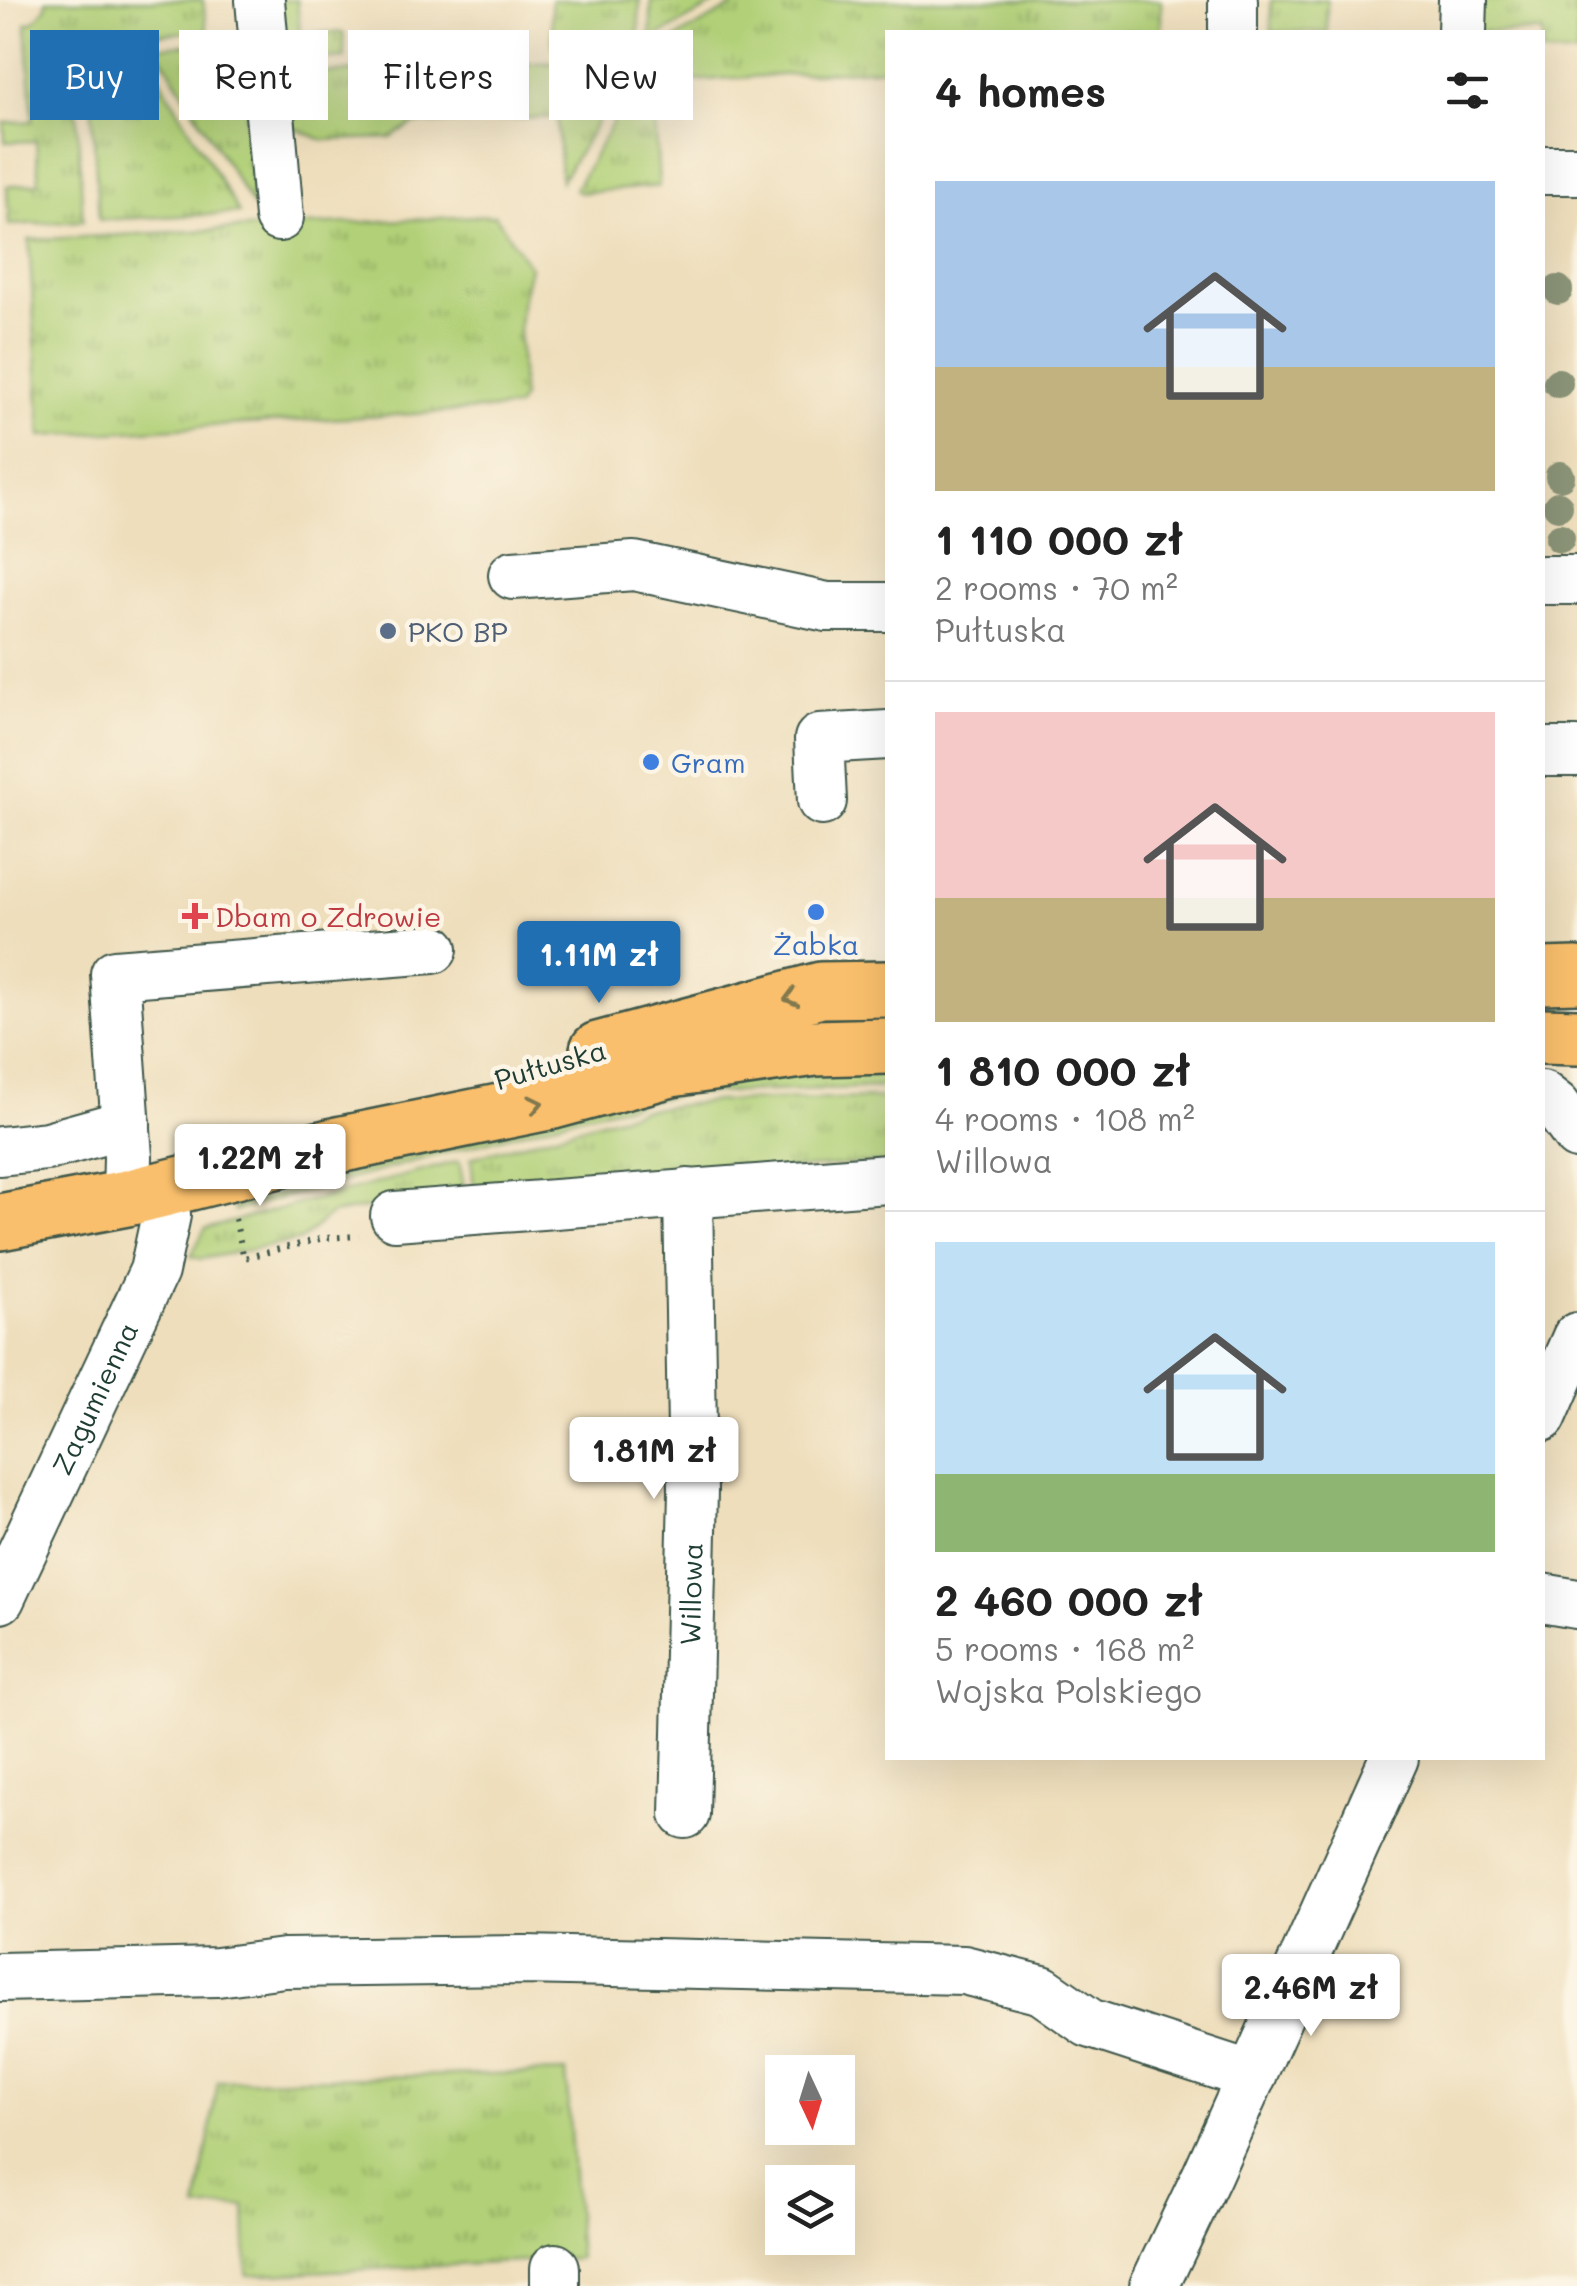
<!DOCTYPE html>
<html lang="en">
<head>
<meta charset="utf-8">
<style>
  body { margin:0; font-family:Mali,sans-serif; background:#f2f2f2; color:#222; height:100vh; display:flex; flex-direction:column; font-size:38px; white-space:nowrap }
  * { box-sizing:border-box; margin:0 }
  p { font-size:32px; color:#767676 }
  .icon { flex:none; width:55px; height:55px; fill:none; stroke:currentColor; stroke-width:2; stroke-linecap:round; stroke-linejoin:round }
  .map { position:relative; flex:1; overflow:hidden }
  .sheet { position:absolute; left:885px; top:30px; width:660px; height:1730px; display:flex; flex-direction:column; background:#fff; border-radius:0px; box-shadow:0 10px 40px #0002 }
  .sheet>* { flex:none }
  .banner { position:absolute; left:30px; top:30px; width:705px; height:90px; display:flex; gap:20px }
  .needle { width:65px; rotate:176deg }
  .controls { position:absolute; left:765px; top:2055px; display:grid; gap:20px }
  .controls a { display:grid; place-items:center; width:90px; height:90px; border-radius:0px; background:#fff; box-shadow:0 10px 40px #0002; font-size:50px }
  .price { position:absolute; translate:-50% -85px; padding:0 22px; border-radius:10px; background:#fff; color:#222; font-size:32px; line-height:65px; filter:drop-shadow(0 2px 5px #0008) }
  .price::after { content:''; position:absolute; left:50%; top:60px; width:30px; height:22px; margin-left:-15px; background:inherit; clip-path:polygon(0 0,100% 0,50% 100%) }
  .price.on { background:#1f6fb2; color:#fff }
  ul { padding:0; list-style:none }
  li { display:grid; align-content:center; gap:20px; height:530px; padding:0 50px }
  li+li { border-top:2px solid #e0e0e0 }
  li span { display:grid; place-items:center; height:310px; border-radius:0px; color:#555 }
  li>.icon { margin-inline-start:auto }
  span .icon { width:180px; height:180px; fill:#fffc; stroke-width:1 }
  li b { font-size:42px }
  h2 { display:flex; justify-content:space-between; align-items:center; height:120px; padding:0 50px; font-size:42px }
  .chip { padding:0 35px; border-radius:0px; background:#fff; box-shadow:0 10px 40px #0002; font-size:35px; line-height:90px }
  .chip.on { background:#1f6fb2; color:#fff }
  .map>svg:first-child { display:block }
</style>
</head>
<body>
<div class="map">
<svg width="1577" height="2286" viewBox="0 0 1577 2286">
  <defs>
    <pattern id="grass-tufts" width="24" height="20" patternUnits="userSpaceOnUse" patternTransform="scale(2.5)"><rect width="24" height="20" fill="#b1d077"/><path d="M3 7l-1-3M5 7V3M7 7l1-3M15 17l-1-3M17 17v-4M19 17l1-3" fill="none" stroke="#8faa62"/></pattern>
  </defs>
  <rect width="100%" height="100%" fill="#fcf5e5"/>
  <filter id="ink" filterUnits="userSpaceOnUse"><feTurbulence type="fractalNoise" baseFrequency=".01" numOctaves="2"/><feDisplacementMap in="SourceGraphic" scale="20" xChannelSelector="R" yChannelSelector="G"/><feConvolveMatrix kernelMatrix="1 2 1 2 8 2 1 2 1" color-interpolation-filters="sRGB"/></filter>
  <filter id="wash" filterUnits="userSpaceOnUse"><feTurbulence type="fractalNoise" baseFrequency=".0048" numOctaves="4" result="noise"/><feDisplacementMap in="SourceGraphic" scale="40" xChannelSelector="R" yChannelSelector="G"/><feGaussianBlur stdDeviation="2.25" result="paint"/><feColorMatrix in="noise" values="0 0 0 0 0 0 0 0 0 0 0 0 0 0 0 0 0 1.4 0 .05"/><feComposite in="paint" operator="in"/></filter>
  <g filter="url(#wash)">
    <rect width="100%" height="100%" fill="#eedebc"/>
    <g fill="url(#grass-tufts)" stroke="#688656" stroke-width="2.5">
      <path d="M46 0H203L207 31 73 40 83 221 9 225 7 186 39 183 36 141 5 142 4 123 33 121 26 24 33 22 46 8Z"/>
      <path d="M275 0H297L300 34 343 32 345 58 279 62Z"/>
      <path d="M551 0H640L638 36 632 43 553 46Z"/>
      <path d="M651 0H722L651 40Z"/>
      <path d="M744 0H1161V32H888L887 68 661 83V47Z"/>
      <rect x="1271" y="0" width="56" height="32"/>
      <path d="M1473 0H1577V55L1543 54 1542 32H1472Z"/>
      <path d="M241 41 253 207 156 47Z"/>
      <path d="M142 48 239 213 99 220 89 61 98 51Z"/>
      <path d="M628 60 632 66 561 181 557 117 511 119 509 64Z"/>
      <path d="M647 63 652 64 659 186 579 193 575 189Z"/>
      <path d="M501 64 504 120 414 124 391 138 322 140 294 128 268 76Z"/>
      <path d="M495 215 530 267 521 305 519 327 522 398 516 408 41 436 29 240Z"/>
      <path d="M887 1074V1087L682 1094 582 1115 234 1211 233 1207 544 1117 708 1077Z"/>
      <path d="M887 1098V1162L474 1191 471 1158 640 1110 716 1101Z"/>
      <path d="M459 1161 465 1191 331 1214 301 1240 201 1259 191 1256 205 1229Z"/>
      <path d="M566 2072 579 2259 247 2275 245 2206 197 2209 218 2081Z"/>
    </g>
  </g>
  <g filter="url(#ink)">
    <g fill="none" stroke-linecap="round" stroke-linejoin="round">
      <g stroke="#3e5548" stroke-width="52">
        <g id="minor">
          <path d="M260 0 279 217"/>
          <path d="M1233 32V0"/>
          <path d="M1462 32 1463 0"/>
          <path d="M1542 170H1577"/>
          <path d="M513 575 634 566 827 607H888"/>
          <path d="M1542 580H1577"/>
          <path d="M1542 752H1577"/>
          <path d="M822 801 819 739 888 735"/>
          <path d="M1542 1095 1556 1106 1577 1135"/>
          <path d="M0 1151 47 1146 126 1124"/>
          <path d="M127 1198 128 1157 115 974 433 949"/>
          <path d="M395 1216 888 1179"/>
          <path d="M1542 1417 1577 1337"/>
          <path d="M1542 1598 1577 1604"/>
          <path id="s1" d="M0 1599 154 1271 166 1215 161 1190"/>
          <path id="s2" d="M685 1814 693 1491 688 1193"/>
          <path d="M0 1977 217 1972 284 1963 525 1960 964 1970 1042 1990 1089 2023 1252 2076"/>
          <path d="M555 2268V2286"/>
          <path d="M1154 2286 1207 2175 1394 1758"/>
        </g>
      </g>
      <g stroke="#3e5548" stroke-width="60">
        <g id="major">
          <path d="M1542 976 1577 975"/>
          <path d="M1542 1036 1577 1037"/>
          <path d="M598 1050 821 990 888 989"/>
          <path d="M0 1222 127 1198 338 1145 553 1101 671 1069 815 1048 888 1046"/>
        </g>
      </g>
      <path stroke="#3e5548" stroke-width="6" stroke-dasharray="2.5 8" stroke-linecap="butt" d="M235 1219 244 1258 324 1238 359 1236"/>
      <use href="#minor" stroke="#fff" stroke-width="48"/>
      <use href="#major" stroke="#f9bf6c" stroke-width="55"/>
    </g>
    <g fill="#8c9578">
      <circle cx="1558" cy="290" r="15"/>
      <circle cx="1558" cy="383" r="15"/>
      <circle cx="1560" cy="476" r="15"/>
      <circle cx="1558" cy="506" r="15"/>
      <circle cx="1560" cy="538" r="15"/>
    </g>
    <defs><path id="oneway-chevron" d="M-2-3.5L2.5 0L-2 3.5" fill="none" stroke-width="1.6" stroke-linecap="round" stroke-linejoin="round" transform="scale(2.5)"/></defs>
    <g stroke="#81784d">
      <use href="#oneway-chevron" transform="translate(791 998) rotate(165)"/>
      <use href="#oneway-chevron" transform="translate(536 1104) rotate(-12)"/>
    </g>
  </g>
  <circle fill="#5c6f8a" stroke="#fcf5e5" stroke-width="4" cx="388" cy="631" r="10"/>
  <g fill="#3f7fe0" stroke="#fcf5e5" stroke-width="4">
    <circle cx="651" cy="762" r="10"/>
    <circle cx="816" cy="912" r="10"/>
  </g>
  <path fill="#e0444e" stroke="#fcf5e5" stroke-width="4" d="M190 901h10v10h10v10h-10v10h-10v-10h-10v-10h10z"/>
  <g text-anchor="middle" dominant-baseline="central" stroke-width="9" stroke-linejoin="round" paint-order="stroke">
    <g font-size="28" fill="#4e5e75" stroke="#fcf5e5" text-anchor="start">
      <text x="408" y="631">PKO BP</text>
    </g>
    <g font-size="28" fill="#366cbe" stroke="#fcf5e5" text-anchor="start">
      <text x="671" y="762">Gram</text>
      <text x="816" y="944" text-anchor="middle">Żabka</text>
    </g>
    <g font-size="28" fill="#be3a42" stroke="#fcf5e5" text-anchor="start">
      <text x="215" y="916">Dbam o Zdrowie</text>
    </g>
    <g font-size="28" fill="#1f3d34" stroke="#fcf5e5">
      <text transform="translate(550 1064) rotate(-16)">Pułtuska</text>
      <text stroke="none"><textPath href="#s1" startOffset="222">Zagumienna</textPath></text>
      <text stroke="none"><textPath href="#s2" startOffset="220">Willowa</textPath></text>
    </g>
  </g>
</svg>
<div class="controls">
<a><svg class="needle" viewBox="-14 -14 28 28"><path d="M0-13l5 13h-10z" fill="#e53935"/><path d="M0 13l5-13h-10z" fill="#767676"/></svg></a>
<a><svg class="icon" aria-label="layers" viewBox="0 0 24 24"><path d="M12 4l9 5-9 5-9-5zM3 14l9 5 9-5"/></svg></a>
</div>
<b class="price on" style="left:599px;top:1006px">1.11M zł</b>
<b class="price" style="left:260px;top:1209px">1.22M zł</b>
<b class="price" style="left:654px;top:1502px">1.81M zł</b>
<b class="price" style="left:1311px;top:2039px">2.46M zł</b>
<div class="banner">
<a class="chip on">Buy</a>
<a class="chip">Rent</a>
<a class="chip">Filters</a>
<a class="chip">New</a>
</div>
<section class="sheet">
<h2>4 homes<svg class="icon" aria-label="filters" viewBox="0 0 24 24"><path d="M4 7h16M4 17h16"/><circle cx="9" cy="7" r="2"/><circle cx="15" cy="17" r="2"/></svg></h2>
<ul>
<li><span style="background:linear-gradient(#a9c7e8 60%,#c2b280 0)"><svg class="icon" aria-label="home" viewBox="0 0 24 24"><path d="M3 11l9-7 9 7M6 9v11h12V9"/></svg></span><div><b>1 110 000 zł</b><p>2 rooms · 70 m²</p><p>Pułtuska</p></div></li>
<li><span style="background:linear-gradient(#f6c9c9 60%,#c2b280 0)"><svg class="icon" aria-label="home" viewBox="0 0 24 24"><path d="M3 11l9-7 9 7M6 9v11h12V9"/></svg></span><div><b>1 810 000 zł</b><p>4 rooms · 108 m²</p><p>Willowa</p></div></li>
<li><span style="background:linear-gradient(#bfe0f5 75%,#8fb573 0)"><svg class="icon" aria-label="home" viewBox="0 0 24 24"><path d="M3 11l9-7 9 7M6 9v11h12V9"/></svg></span><div><b>2 460 000 zł</b><p>5 rooms · 168 m²</p><p>Wojska Polskiego</p></div></li>
</ul>
</section>
</div>
</body>
</html>
